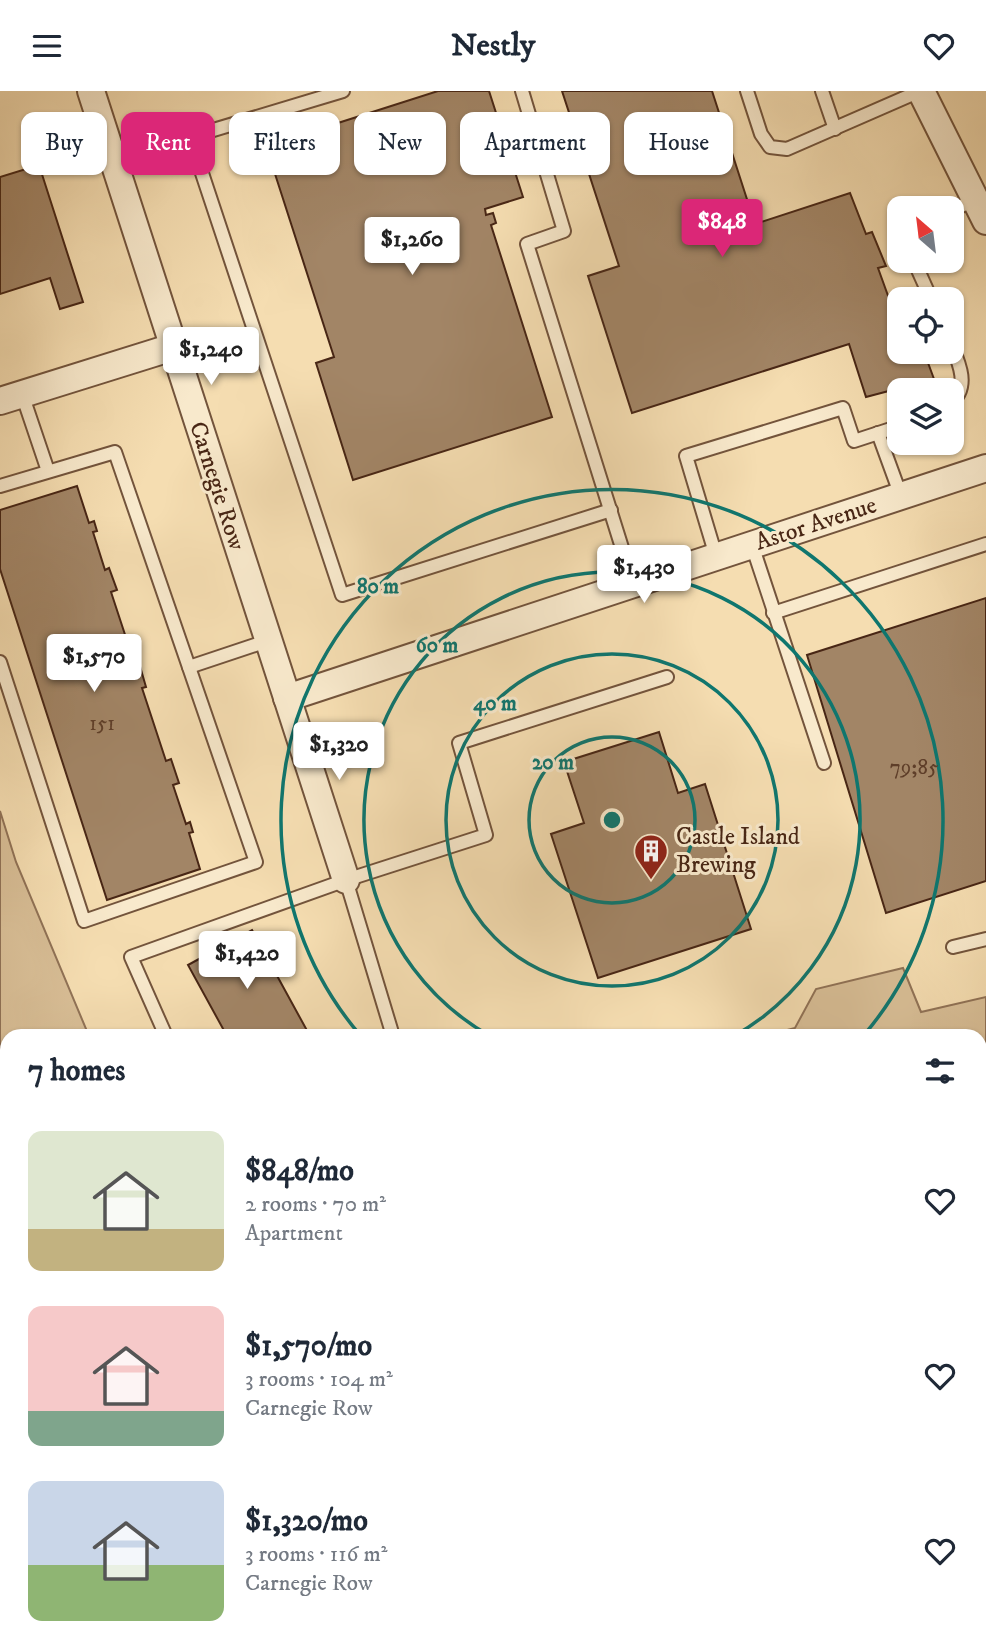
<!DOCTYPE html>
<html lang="en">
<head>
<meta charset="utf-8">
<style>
  body { margin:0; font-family:"IM FELL DW Pica",serif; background:#f6f6f7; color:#1f2937; height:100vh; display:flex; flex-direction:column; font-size:26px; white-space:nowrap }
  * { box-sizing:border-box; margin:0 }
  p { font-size:23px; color:#747a83 }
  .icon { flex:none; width:38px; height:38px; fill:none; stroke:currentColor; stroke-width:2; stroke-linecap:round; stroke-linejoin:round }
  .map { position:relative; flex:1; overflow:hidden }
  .details { position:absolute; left:0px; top:938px; width:987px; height:623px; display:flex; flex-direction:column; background:#fff; border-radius:21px 21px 0 0; box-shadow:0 2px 5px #0004 }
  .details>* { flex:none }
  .guide { position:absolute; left:21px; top:21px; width:945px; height:63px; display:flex; gap:14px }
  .needle { width:46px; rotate:332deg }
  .buttons { position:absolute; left:887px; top:105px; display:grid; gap:14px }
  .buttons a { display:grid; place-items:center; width:77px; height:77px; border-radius:14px; background:#fff; box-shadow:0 2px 5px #0004; font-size:35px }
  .price { position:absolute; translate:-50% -60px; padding:0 16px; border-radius:7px; background:#fff; color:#222; font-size:23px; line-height:46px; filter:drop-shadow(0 2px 4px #0008) }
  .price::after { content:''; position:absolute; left:50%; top:42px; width:21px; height:16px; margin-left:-10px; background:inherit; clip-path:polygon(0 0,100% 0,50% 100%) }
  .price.selected { background:#db2777; color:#fff }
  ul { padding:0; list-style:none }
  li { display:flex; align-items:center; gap:21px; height:175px; padding:0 28px }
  li span { display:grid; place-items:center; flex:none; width:196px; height:140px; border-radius:14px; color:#555 }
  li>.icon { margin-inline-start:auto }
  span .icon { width:84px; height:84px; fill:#fffc; stroke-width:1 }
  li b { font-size:30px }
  h2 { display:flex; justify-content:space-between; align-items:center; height:84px; padding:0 28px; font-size:30px }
  .chip { padding:0 24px; border-radius:14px; background:#fff; box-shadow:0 2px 5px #0004; font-size:24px; line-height:63px }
  .chip.selected { background:#db2777; color:#fff }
  header { display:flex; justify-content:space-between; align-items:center; height:91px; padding:0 28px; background:#fff; font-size:32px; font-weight:800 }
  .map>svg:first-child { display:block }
</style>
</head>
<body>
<header><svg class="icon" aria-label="menu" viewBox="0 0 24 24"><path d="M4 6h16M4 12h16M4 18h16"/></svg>Nestly<svg class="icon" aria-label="heart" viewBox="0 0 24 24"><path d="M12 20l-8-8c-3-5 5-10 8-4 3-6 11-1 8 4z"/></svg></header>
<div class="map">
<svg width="986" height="1561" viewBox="0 0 986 1561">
  <rect width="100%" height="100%" fill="#f5ddb1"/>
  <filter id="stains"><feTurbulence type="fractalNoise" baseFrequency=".00286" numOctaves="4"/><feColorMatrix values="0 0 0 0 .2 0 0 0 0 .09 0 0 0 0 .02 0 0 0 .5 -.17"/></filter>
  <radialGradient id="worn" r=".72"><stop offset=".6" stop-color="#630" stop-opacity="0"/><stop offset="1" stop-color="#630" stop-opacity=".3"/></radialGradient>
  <g fill="#d8be96" stroke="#907256" stroke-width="2">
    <path d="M0 720 16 771 89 945H7V1048L0 1038Z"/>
    <path d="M903 877 921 921 986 906V1561H81L79 1554H980V945H764L795 937 816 898Z"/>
    <path d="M7 1320V1443L0 1434V1322Z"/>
  </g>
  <g fill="#a28566" stroke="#482615" stroke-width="2">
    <path d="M438 0H489L523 106 485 118 486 124 493 122 496 132 491 134 552 326 353 389 316 272 334 266 266 55Z"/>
    <path d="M562 0H712L755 133 850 102 866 143 872 141 886 175 878 177 900 238V261H924L934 288 866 306 849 253 632 322 588 185 619 175Z"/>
    <path d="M39 74 83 211 60 218 50 187 0 203V86Z"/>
    <path d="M77 395 89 432 94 430 97 440 93 441 105 479 109 477 117 499 111 501 135 574 139 572 146 596 142 597 166 670 171 668 179 692 173 694 186 733 190 731 193 741 189 742 200 778 107 809 0 478V419Z"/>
    <path d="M986 507V790L886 822 807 564Z"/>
    <path d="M659 641 678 702 705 693 751 838 598 887 551 743 584 732 564 671Z"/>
    <path d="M252 839 310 945H227L188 874Z"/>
  </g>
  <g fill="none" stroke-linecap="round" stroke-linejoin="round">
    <g stroke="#73543c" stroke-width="16">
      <g id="lane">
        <path d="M522 0 564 140 527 153 633 492"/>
        <path d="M747 0 761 43 770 56 787 58 920 0"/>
        <path d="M822 0 835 38"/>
        <path d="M190 46 342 504 611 419"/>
        <path d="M116 79 190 46 343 0"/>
        <path d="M952 119 975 109"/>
        <path d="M914 170 931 208"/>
        <path d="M952 255C960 274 969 296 952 311"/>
        <path d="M22 303 48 380"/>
        <path d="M878 342 901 405"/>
        <path d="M0 395 115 361 256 771 84 830 0 571"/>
        <path d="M752 454 824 672"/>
        <path d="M716 465 686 365 843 317 854 350 900 335"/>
        <path d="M773 522 986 453"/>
        <path d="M189 576 267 550"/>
        <path d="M346 789 393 945"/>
        <path d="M953 856 986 848"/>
        <path d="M166 945 131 866 346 789 486 744 459 652 667 586"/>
        <path d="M0 1277 7 1276"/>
        <path d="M0 1549 9 1561"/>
      </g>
    </g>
    <g stroke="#73543c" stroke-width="30">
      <g id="street">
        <path d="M91 0 346 789"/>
        <path d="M921 0 986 130"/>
        <path d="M0 310 173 256"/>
        <path d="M287 607 986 377"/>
      </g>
    </g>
    <use href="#lane" stroke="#f8e9cc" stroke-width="12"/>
    <use href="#street" stroke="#f8e9cc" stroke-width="26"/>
  </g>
  <g fill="none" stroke="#0f766e" stroke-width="3.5">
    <circle cx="612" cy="729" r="83"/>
    <circle cx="612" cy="729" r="166"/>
    <path d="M490 945A248 248 0 1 1 734 945"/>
    <path d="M360 944A331 331 0 1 1 864 944"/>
  </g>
  <defs>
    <g id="building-pin" transform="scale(1.75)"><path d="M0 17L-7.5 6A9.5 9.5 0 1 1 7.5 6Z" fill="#8f2418" stroke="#f8e9cc"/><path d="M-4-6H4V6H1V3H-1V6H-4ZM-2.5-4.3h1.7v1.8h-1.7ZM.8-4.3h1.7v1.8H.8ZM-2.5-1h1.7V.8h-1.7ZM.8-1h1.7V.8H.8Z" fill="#fff"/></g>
  </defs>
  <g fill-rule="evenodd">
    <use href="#building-pin" x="651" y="760"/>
  </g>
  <g text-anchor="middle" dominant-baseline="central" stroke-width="6" stroke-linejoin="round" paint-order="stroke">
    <g font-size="21" fill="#5e3e29">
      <text x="102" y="633">151</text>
      <text x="914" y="677">79;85</text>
    </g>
    <g font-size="24" fill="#482615" stroke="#f8e9cc">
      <text transform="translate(217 395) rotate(72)">Carnegie Row</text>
      <text transform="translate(816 433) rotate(-18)">Astor Avenue</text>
    </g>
    <g font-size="24" fill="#482615" stroke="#f8e9cc" text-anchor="start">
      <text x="676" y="746">Castle Island<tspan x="676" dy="28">Brewing</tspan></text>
    </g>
  </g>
  <circle cx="612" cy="729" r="10" fill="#0f766e" stroke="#f8e9cc" stroke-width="3.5"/>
  <g font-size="21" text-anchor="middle" font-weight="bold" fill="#0f766e" stroke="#f8e9cc" stroke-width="6" stroke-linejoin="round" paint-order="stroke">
    <text x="378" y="502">80 m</text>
    <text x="437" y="561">60 m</text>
    <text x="495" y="619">40 m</text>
    <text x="553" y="678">20 m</text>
  </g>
  <rect width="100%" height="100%" filter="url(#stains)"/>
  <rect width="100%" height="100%" fill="url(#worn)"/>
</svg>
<div class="buttons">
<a><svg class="needle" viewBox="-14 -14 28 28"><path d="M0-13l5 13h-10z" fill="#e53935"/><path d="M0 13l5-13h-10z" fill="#747a83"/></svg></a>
<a><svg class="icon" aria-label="locate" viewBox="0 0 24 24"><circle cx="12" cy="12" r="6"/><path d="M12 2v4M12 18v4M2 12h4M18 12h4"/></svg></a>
<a><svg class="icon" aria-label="layers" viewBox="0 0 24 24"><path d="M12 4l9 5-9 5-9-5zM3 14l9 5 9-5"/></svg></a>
</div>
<b class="price selected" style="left:722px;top:168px">$848</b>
<b class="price" style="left:412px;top:186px">$1,260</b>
<b class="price" style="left:211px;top:296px">$1,240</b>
<b class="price" style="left:644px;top:514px">$1,430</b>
<b class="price" style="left:94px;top:603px">$1,570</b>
<b class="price" style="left:339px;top:691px">$1,320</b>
<b class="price" style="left:247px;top:900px">$1,420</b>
<div class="guide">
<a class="chip">Buy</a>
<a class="chip selected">Rent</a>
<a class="chip">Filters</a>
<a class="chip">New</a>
<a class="chip">Apartment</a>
<a class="chip">House</a>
</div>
<section class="details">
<h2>7 homes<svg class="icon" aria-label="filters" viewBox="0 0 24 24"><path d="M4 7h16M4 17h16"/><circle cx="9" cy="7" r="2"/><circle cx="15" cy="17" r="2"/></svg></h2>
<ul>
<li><span style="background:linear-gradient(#dfe7d0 70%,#c2b280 0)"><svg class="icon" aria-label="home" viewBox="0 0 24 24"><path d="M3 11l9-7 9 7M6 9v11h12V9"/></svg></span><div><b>$848/mo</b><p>2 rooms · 70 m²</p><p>Apartment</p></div><svg class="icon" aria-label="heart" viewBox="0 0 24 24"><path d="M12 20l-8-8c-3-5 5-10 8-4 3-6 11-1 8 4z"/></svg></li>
<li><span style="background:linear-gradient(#f6c9c9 75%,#7fa58c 0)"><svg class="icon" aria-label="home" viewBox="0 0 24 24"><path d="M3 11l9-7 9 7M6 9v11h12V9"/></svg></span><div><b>$1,570/mo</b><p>3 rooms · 104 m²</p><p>Carnegie Row</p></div><svg class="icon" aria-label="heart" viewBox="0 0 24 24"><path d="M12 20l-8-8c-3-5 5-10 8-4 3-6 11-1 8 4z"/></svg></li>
<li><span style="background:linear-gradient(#c9d6e8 60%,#8fb573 0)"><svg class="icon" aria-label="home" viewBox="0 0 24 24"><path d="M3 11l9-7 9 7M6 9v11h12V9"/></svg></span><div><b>$1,320/mo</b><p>3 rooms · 116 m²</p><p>Carnegie Row</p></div><svg class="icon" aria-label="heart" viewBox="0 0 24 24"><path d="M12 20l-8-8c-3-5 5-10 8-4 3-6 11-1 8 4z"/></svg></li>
</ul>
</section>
</div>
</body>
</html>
